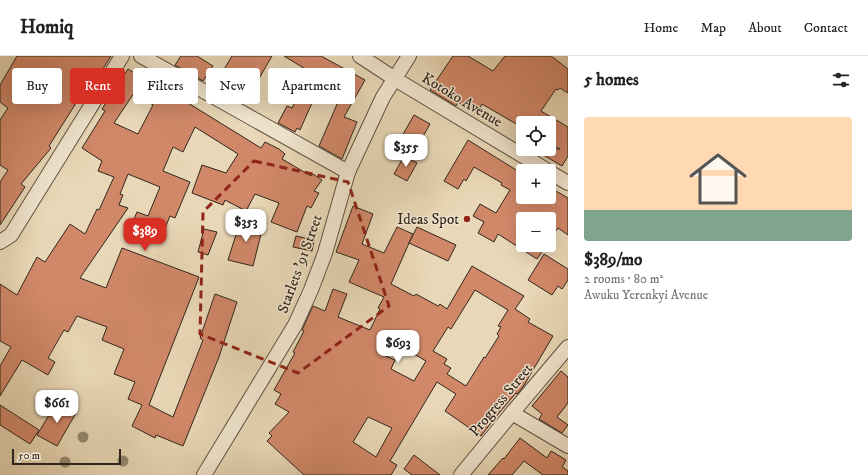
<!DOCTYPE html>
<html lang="en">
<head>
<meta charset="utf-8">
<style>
  body { margin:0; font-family:"IM FELL DW Pica",serif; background:#f2f2f2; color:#202124; height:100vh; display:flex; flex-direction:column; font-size:15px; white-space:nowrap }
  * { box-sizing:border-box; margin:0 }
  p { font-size:13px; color:#757577 }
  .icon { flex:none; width:22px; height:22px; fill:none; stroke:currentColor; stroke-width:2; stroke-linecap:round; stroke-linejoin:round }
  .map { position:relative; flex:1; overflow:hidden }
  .side { display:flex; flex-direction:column; background:#fff; width:300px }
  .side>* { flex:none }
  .hud { position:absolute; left:12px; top:12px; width:380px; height:36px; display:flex; gap:8px }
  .buttons { position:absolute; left:516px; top:60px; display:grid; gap:8px }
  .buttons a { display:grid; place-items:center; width:40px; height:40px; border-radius:4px; background:#fff; box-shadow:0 4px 16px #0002; font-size:20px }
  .scale { position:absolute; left:12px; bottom:10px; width:109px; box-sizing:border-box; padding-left:4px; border:2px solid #30261d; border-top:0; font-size:11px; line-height:14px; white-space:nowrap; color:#30261d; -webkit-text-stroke:3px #f1e6d0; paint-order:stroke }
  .price { position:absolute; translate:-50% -34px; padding:0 9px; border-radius:8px; background:#fff; color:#222; font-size:13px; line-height:26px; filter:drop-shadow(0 1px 2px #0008) }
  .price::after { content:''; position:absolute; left:50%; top:24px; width:12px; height:9px; margin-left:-6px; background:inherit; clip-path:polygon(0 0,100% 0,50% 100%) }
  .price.selected { background:#d93025; color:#fff }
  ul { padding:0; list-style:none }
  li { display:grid; align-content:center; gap:8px; height:212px; padding:0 16px }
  li span { display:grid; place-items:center; height:124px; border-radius:4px; color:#555 }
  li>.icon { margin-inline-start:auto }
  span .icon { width:72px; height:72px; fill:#fffc; stroke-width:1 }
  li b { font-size:17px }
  h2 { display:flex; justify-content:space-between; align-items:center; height:48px; padding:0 16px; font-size:17px }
  .chip { padding:0 14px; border-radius:4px; background:#fff; box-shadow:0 4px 16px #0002; font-size:14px; line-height:36px }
  .chip.selected { background:#d93025; color:#fff }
  header { display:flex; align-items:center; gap:24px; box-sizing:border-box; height:56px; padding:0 20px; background:#fff; border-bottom:1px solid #e0e0e0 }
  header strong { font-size:19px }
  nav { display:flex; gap:22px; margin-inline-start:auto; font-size:14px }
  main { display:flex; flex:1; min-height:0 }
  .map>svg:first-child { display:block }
</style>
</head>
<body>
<header>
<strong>Homiq</strong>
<nav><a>Home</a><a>Map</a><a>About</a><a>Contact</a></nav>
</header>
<main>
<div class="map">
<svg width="568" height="419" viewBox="0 0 568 419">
  <rect width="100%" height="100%" fill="#e9d8b7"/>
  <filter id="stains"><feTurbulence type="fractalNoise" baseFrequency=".005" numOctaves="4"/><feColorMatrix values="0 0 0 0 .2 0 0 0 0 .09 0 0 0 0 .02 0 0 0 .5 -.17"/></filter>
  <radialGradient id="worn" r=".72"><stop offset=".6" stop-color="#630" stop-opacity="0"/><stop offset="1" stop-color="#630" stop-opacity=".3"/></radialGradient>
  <g fill="#d18869" stroke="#30261d" fill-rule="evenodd">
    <path d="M17 0H111L92 30 88 28 49 90 51 92 21 128 25 131 0 169V126L8 114 0 109V64L8 52 0 46V29Z"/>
    <path d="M181 0H197L213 10 203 25 175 9Z"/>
    <path d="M232 0H272L253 33 235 23 233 27 220 20Z"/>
    <path d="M284 0H321L365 24 344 61 357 66 342 103 319 90 338 46 310 30 315 19Z"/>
    <path d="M453 0H468L493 15 505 0H551L568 13V37L560 32 558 34 556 33 541 55 568 71V100L562 110 533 93H560L549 87V67H523V72L482 48 477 57 458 46 456 50 430 34Z"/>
    <path d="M128 13 165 37 167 34 261 92 265 86 279 93 285 98 282 103 311 120 313 118 322 124 314 135 319 137 311 152 307 150 297 176 271 166 279 147 255 138 246 155 225 144 223 149 192 137 202 109 226 117 238 98 195 71 183 96 173 91 163 115 190 126 175 162 170 160 159 187 127 179 137 156 148 160 160 131 128 118 120 138 123 139 119 149 128 152 80 222 106 232 122 192 199 221 149 349 173 361 203 284 200 282 215 238 237 246 219 301 183 390 156 379 155 382 132 370 142 349 128 343 135 326 114 318 124 293 102 284 107 271 77 260 68 276 64 274 48 302 55 306 48 319 22 304 0 340V310L11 291 0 285V228L17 239 37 201 45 206 70 168 85 178 97 153 99 154 114 121 98 115 102 105 82 92 105 55 102 53ZM134 37 153 49 138 78 114 67Z"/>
    <path d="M298 40 312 47 300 74 297 72 295 76 278 67 287 50 292 52Z"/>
    <path d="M414 59 430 68 414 96 398 87Z"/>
    <path d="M468 84 521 117 523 114V141H549V131L568 142V179L558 172 549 185V163H523V189H547L537 203 498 178 494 186 478 177 484 166 473 160 480 148 496 157 510 134 501 129 502 127 474 111 466 125 464 123 458 133 444 125Z"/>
    <path d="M404 100 417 107 407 125 394 118Z"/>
    <path d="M353 150 373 158 362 188 384 197 397 171 413 178 391 228 414 240 416 238 438 250 440 248 447 253 472 210 524 240 515 253 530 263 528 266 553 280 523 331 517 338 516 337 494 363 481 380 445 355 456 338 437 326 390 405 397 409 391 419H304L267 385 272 380 269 377 289 356 275 348 281 338 274 334 295 297 293 296 304 275 302 274 313 250 325 255 333 233 347 238 338 261 370 274 380 253 378 252 384 241 349 226 359 204 336 196ZM475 234 508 254 498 270 501 271 497 278 499 280 485 302 484 301 466 330 447 318 451 312 444 308 447 303 433 295 448 271 451 273ZM390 277 418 292 414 298 426 305 414 325 391 313 395 304 379 297ZM368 361 392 372 376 401 353 386Z"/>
    <path d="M241 163 263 170 253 210 228 204Z"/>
    <path d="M417 171 456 189 448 205 409 187Z"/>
    <path d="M204 173 217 176 208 199 198 196Z"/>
    <path d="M296 180 314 184 312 195 293 191Z"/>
    <path d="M544 198 568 213V224L562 233 558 230 552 239 528 224Z"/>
    <path d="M561 315 568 321V347L557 361 568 369 562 377 539 363 542 358 532 350Z"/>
    <path d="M57 346 76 357 57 390 37 379Z"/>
    <path d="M0 349 39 374 30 388 0 369Z"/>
    <path d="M520 382 547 402 551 395 566 404 562 411 568 415V419H543L524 405 512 419H488L503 402 504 403Z"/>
    <path d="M414 399 440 419H412L404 413Z"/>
  </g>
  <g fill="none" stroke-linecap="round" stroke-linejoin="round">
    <g stroke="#5e5244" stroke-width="16">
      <g id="minor">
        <path d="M141 0 348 116"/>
        <path d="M360 0 395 23 548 115"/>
        <path d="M549 116 568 127"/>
        <path d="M0 186 11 179 122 0"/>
        <path d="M512 357 568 390"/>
        <path d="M204 419 295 269 311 234 325 197 348 116 383 41 409 0"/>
        <path d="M461 419 512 357 568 291"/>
      </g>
    </g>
    <use href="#minor" stroke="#f1e6d0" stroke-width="14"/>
  </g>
  <g fill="#958b72">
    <circle cx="83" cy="381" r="5.5"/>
    <circle cx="123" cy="405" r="5.5"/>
    <circle cx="65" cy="406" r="5.5"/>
  </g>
  <path fill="none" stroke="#8f2418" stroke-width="3" stroke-dasharray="8 5" stroke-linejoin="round" d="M254 105 348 126 389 250 298 317 200 278 203 156Z"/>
  <circle fill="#8f2418" stroke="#f1e6d0" stroke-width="1.5" cx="467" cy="163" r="4"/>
  <g text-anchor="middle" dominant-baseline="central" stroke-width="3" stroke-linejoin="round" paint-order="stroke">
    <g font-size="15" fill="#30261d" stroke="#f1e6d0">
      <text transform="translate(462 44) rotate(31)">Kotoko Avenue</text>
      <text transform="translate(300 208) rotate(-70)">Starlets '91 Street</text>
      <text transform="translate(501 344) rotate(-50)">Progress Street</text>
    </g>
    <g font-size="15" fill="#30261d" stroke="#f1e6d0" text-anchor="end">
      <text x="459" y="163">Ideas Spot</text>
    </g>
  </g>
  <rect width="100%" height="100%" filter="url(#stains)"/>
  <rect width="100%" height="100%" fill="url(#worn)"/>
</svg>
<div class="buttons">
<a><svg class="icon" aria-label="locate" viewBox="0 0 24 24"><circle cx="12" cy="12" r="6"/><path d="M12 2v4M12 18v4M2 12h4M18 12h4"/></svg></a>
<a>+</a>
<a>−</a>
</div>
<div class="scale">50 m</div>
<b class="price" style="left:406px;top:112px">$355</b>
<b class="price" style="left:246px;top:187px">$353</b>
<b class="price selected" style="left:145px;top:196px">$389</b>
<b class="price" style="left:398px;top:308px">$693</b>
<b class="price" style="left:57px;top:368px">$661</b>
<div class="hud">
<a class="chip">Buy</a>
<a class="chip selected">Rent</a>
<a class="chip">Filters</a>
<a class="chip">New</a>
<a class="chip">Apartment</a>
</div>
</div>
<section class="side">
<h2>5 homes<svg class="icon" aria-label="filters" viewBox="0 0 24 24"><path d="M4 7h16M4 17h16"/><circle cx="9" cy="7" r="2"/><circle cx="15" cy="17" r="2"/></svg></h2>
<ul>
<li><span style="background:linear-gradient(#ffd9b3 75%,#7fa58c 0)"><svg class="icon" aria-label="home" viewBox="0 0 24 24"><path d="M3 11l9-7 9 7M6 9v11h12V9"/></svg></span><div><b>$389/mo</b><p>2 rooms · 80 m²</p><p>Awuku Yerenkyi Avenue</p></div></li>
</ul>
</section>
</main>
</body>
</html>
